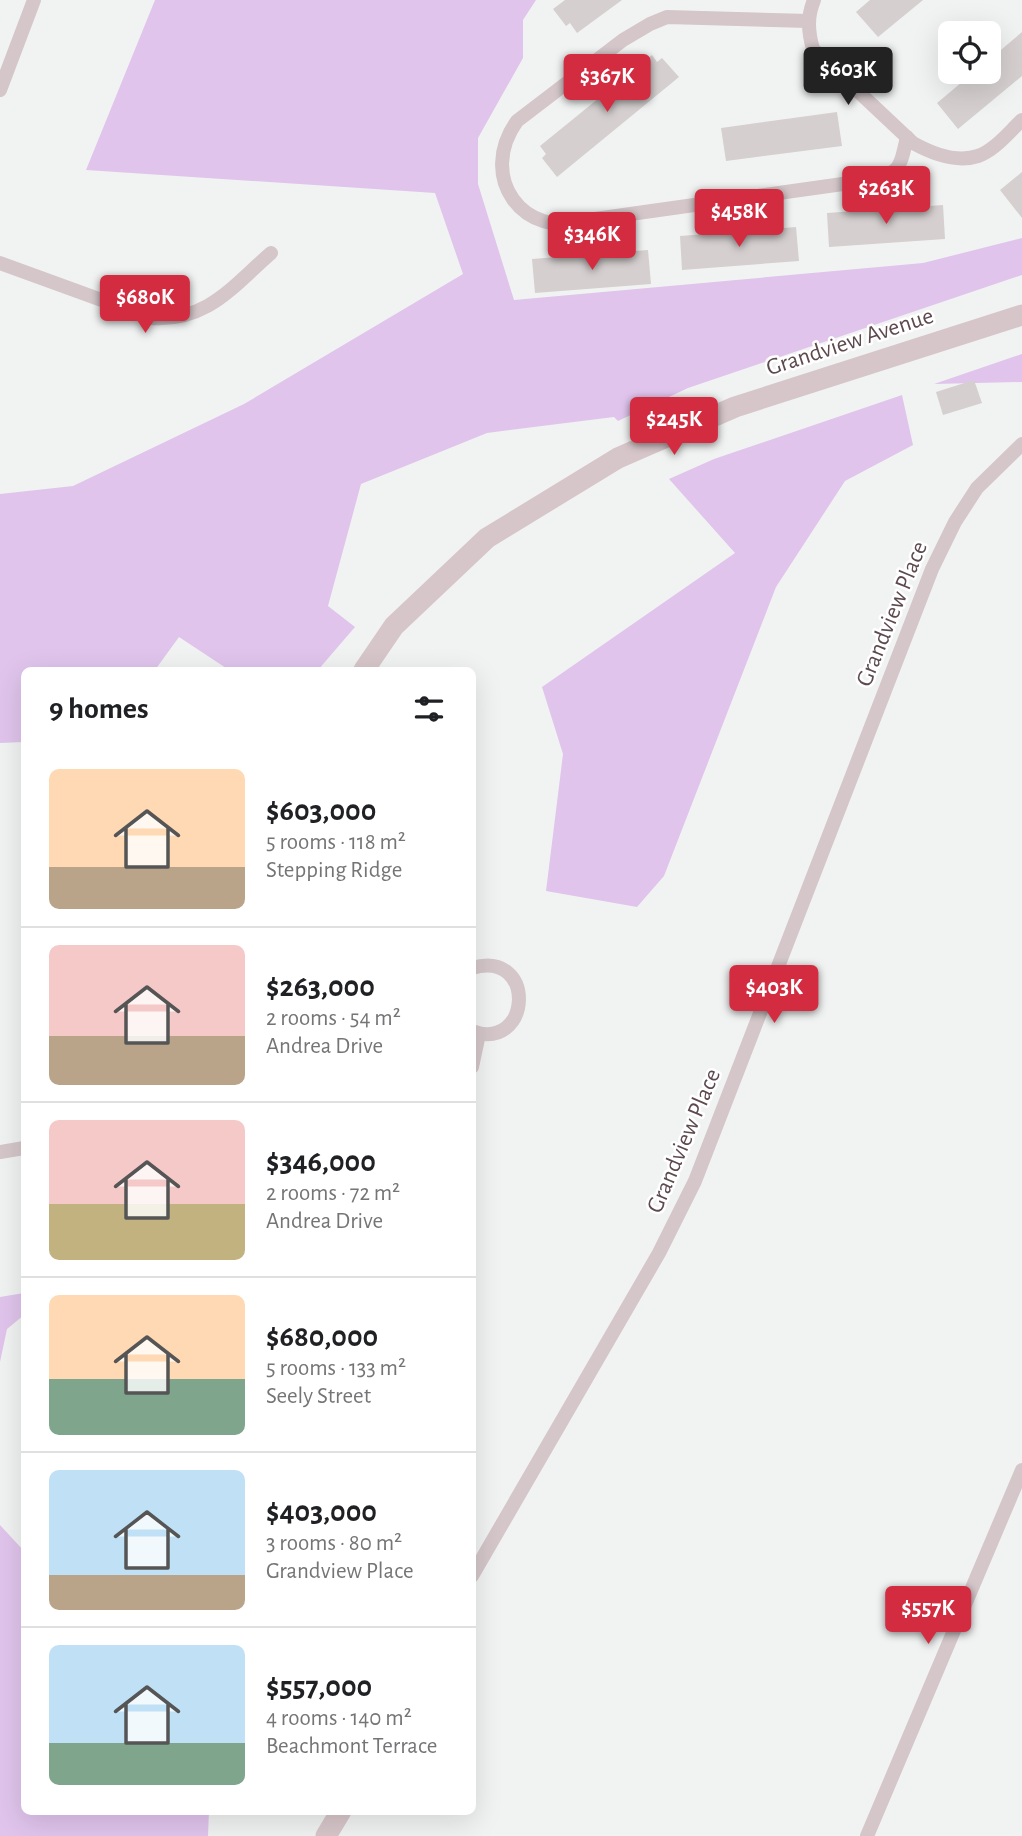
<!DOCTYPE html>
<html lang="en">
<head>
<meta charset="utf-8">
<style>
  body { margin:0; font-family:"Alegreya Sans",sans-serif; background:#f2f2f2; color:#202124; height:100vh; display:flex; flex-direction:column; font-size:26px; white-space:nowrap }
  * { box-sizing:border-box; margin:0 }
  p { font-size:23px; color:#757577 }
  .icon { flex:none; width:38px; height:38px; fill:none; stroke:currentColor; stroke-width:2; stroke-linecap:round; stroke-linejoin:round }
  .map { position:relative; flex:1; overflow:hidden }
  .details { position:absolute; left:21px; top:667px; width:455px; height:1148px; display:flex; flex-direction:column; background:#fff; border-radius:10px; box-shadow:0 7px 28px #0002 }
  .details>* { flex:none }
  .tools { position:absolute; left:938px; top:21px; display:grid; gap:14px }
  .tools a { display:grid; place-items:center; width:63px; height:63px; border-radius:10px; background:#fff; box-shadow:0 7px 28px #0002; font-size:35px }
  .price { position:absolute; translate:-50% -60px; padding:0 16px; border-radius:7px; background:#d32b40; color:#fff; font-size:23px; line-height:46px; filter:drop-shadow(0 2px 4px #0008) }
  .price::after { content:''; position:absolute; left:50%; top:42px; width:21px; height:16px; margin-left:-10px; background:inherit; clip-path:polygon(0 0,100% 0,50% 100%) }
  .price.selected { background:#222; color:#fff }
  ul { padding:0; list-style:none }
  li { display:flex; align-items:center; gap:21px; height:175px; padding:0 28px }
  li+li { border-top:2px solid #e0e0e0 }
  li span { display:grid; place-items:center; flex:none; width:196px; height:140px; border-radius:10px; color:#555 }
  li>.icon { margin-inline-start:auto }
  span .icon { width:84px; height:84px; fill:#fffc; stroke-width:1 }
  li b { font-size:30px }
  h2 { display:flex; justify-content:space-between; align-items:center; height:84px; padding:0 28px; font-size:30px }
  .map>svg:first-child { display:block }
</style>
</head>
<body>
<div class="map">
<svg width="1022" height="1836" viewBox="0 0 1022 1836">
  <rect width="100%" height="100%" fill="#f1f3f2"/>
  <g fill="#e0c4ec">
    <path d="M155 0H536L523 20V58L478 138V184L514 300 923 263 1022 238V275L688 388 618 421 614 417 487 433 361 484 328 606 355 627 318 670H229L179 637 155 670H24V742L0 743V494L73 486 244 404 463 274 435 193 86 170Z"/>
    <path d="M1022 354V382L934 384Z"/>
    <path d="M902 395 913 445 845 481 776 587 664 876 637 907 546 891 563 754 542 687 735 553 669 479 714 459Z"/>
    <path d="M24 1293V1315L7 1329 0 1362V1297Z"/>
    <path d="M0 1525 24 1551V1811H209L208 1836H0Z"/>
  </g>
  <g fill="#d5cfcf">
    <path d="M565 0H622L577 33 570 23 566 26 553 9Z"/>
    <path d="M870 0H923L878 37 856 12Z"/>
    <path d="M1022 32V76L958 129 937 103 974 72H989V60Z"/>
    <path d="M652 55 657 62 662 58 679 77 557 177 542 158 546 154 540 146Z"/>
    <path d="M837 112 842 146 726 161 721 128Z"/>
    <path d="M1022 172V218L1000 190Z"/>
    <path d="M943 205 945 239 829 247 827 213Z"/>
    <path d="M796 227 799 261 682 270 680 236Z"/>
    <path d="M648 250 651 284 535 293 532 259Z"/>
    <path d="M974 380 982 403 943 415 936 392Z"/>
  </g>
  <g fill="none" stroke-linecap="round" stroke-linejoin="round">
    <g stroke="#d4c6c9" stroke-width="14">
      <path d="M814 0C807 17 808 31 813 49L913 143C931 153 957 163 978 156 995 150 1009 132 1022 120"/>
      <path d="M809 21 667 17 650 24 623 40 517 121C477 177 523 241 588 220L864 181C899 173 899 173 907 137"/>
      <path d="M0 90 34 0"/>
      <path d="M0 263 151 318C207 322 232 287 271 253"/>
      <path d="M472 968C538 949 531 1053 472 1031"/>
      <path d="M472 1067 479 1034"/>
      <path d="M0 1152 24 1148"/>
      <path d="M472 1576 659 1253 695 1181 932 569 955 522 977 488 1022 444"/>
      <path d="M867 1836 1022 1470"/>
    </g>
    <g stroke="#d7c6c9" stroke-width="21">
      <path d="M364 670 394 626 487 538 618 458 735 407 1022 315"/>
      <path d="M326 1836 341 1811"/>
    </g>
  </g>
  <g text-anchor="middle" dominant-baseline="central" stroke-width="5" stroke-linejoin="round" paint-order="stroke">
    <g font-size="24" fill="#5d4a4e" stroke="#fff">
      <text transform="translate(850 342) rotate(-18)">Grandview Avenue</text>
      <text transform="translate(892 614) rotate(-68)">Grandview Place</text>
      <text transform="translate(684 1141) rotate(-67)">Grandview Place</text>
    </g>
  </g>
</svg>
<div class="tools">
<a><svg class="icon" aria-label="locate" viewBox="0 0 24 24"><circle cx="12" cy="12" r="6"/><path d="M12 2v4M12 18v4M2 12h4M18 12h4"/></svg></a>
</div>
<b class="price selected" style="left:848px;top:107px">$603K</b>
<b class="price" style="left:607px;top:114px">$367K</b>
<b class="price" style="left:886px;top:226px">$263K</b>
<b class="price" style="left:739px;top:249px">$458K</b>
<b class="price" style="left:592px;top:272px">$346K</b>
<b class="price" style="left:145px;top:335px">$680K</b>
<b class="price" style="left:674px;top:457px">$245K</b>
<b class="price" style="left:774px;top:1025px">$403K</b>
<b class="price" style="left:928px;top:1646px">$557K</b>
<section class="details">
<h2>9 homes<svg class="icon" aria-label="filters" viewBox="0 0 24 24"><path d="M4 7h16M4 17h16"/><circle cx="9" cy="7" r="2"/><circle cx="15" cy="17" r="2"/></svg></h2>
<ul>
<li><span style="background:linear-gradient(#ffd9b3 70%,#b9a48a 0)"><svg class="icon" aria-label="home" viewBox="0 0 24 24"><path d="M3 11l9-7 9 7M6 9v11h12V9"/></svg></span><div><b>$603,000</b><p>5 rooms · 118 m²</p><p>Stepping Ridge</p></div></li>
<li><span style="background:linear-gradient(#f6c9c9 65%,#b9a48a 0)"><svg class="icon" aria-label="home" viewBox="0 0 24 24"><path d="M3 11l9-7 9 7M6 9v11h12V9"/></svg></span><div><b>$263,000</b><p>2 rooms · 54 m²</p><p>Andrea Drive</p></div></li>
<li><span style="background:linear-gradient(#f6c9c9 60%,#c2b280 0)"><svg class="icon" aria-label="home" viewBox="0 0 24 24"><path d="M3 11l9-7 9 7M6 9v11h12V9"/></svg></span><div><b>$346,000</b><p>2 rooms · 72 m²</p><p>Andrea Drive</p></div></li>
<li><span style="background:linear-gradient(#ffd9b3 60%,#7fa58c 0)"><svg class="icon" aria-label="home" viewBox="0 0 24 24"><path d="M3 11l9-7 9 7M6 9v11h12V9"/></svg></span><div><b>$680,000</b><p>5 rooms · 133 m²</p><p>Seely Street</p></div></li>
<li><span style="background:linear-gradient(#bfe0f5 75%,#b9a48a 0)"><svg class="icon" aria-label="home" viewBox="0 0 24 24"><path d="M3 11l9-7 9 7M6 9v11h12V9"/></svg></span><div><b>$403,000</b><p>3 rooms · 80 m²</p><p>Grandview Place</p></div></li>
<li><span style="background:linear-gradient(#bfe0f5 70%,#7fa58c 0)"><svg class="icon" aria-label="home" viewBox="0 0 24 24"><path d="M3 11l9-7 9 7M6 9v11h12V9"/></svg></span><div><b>$557,000</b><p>4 rooms · 140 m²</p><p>Beachmont Terrace</p></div></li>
</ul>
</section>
</div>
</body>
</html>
